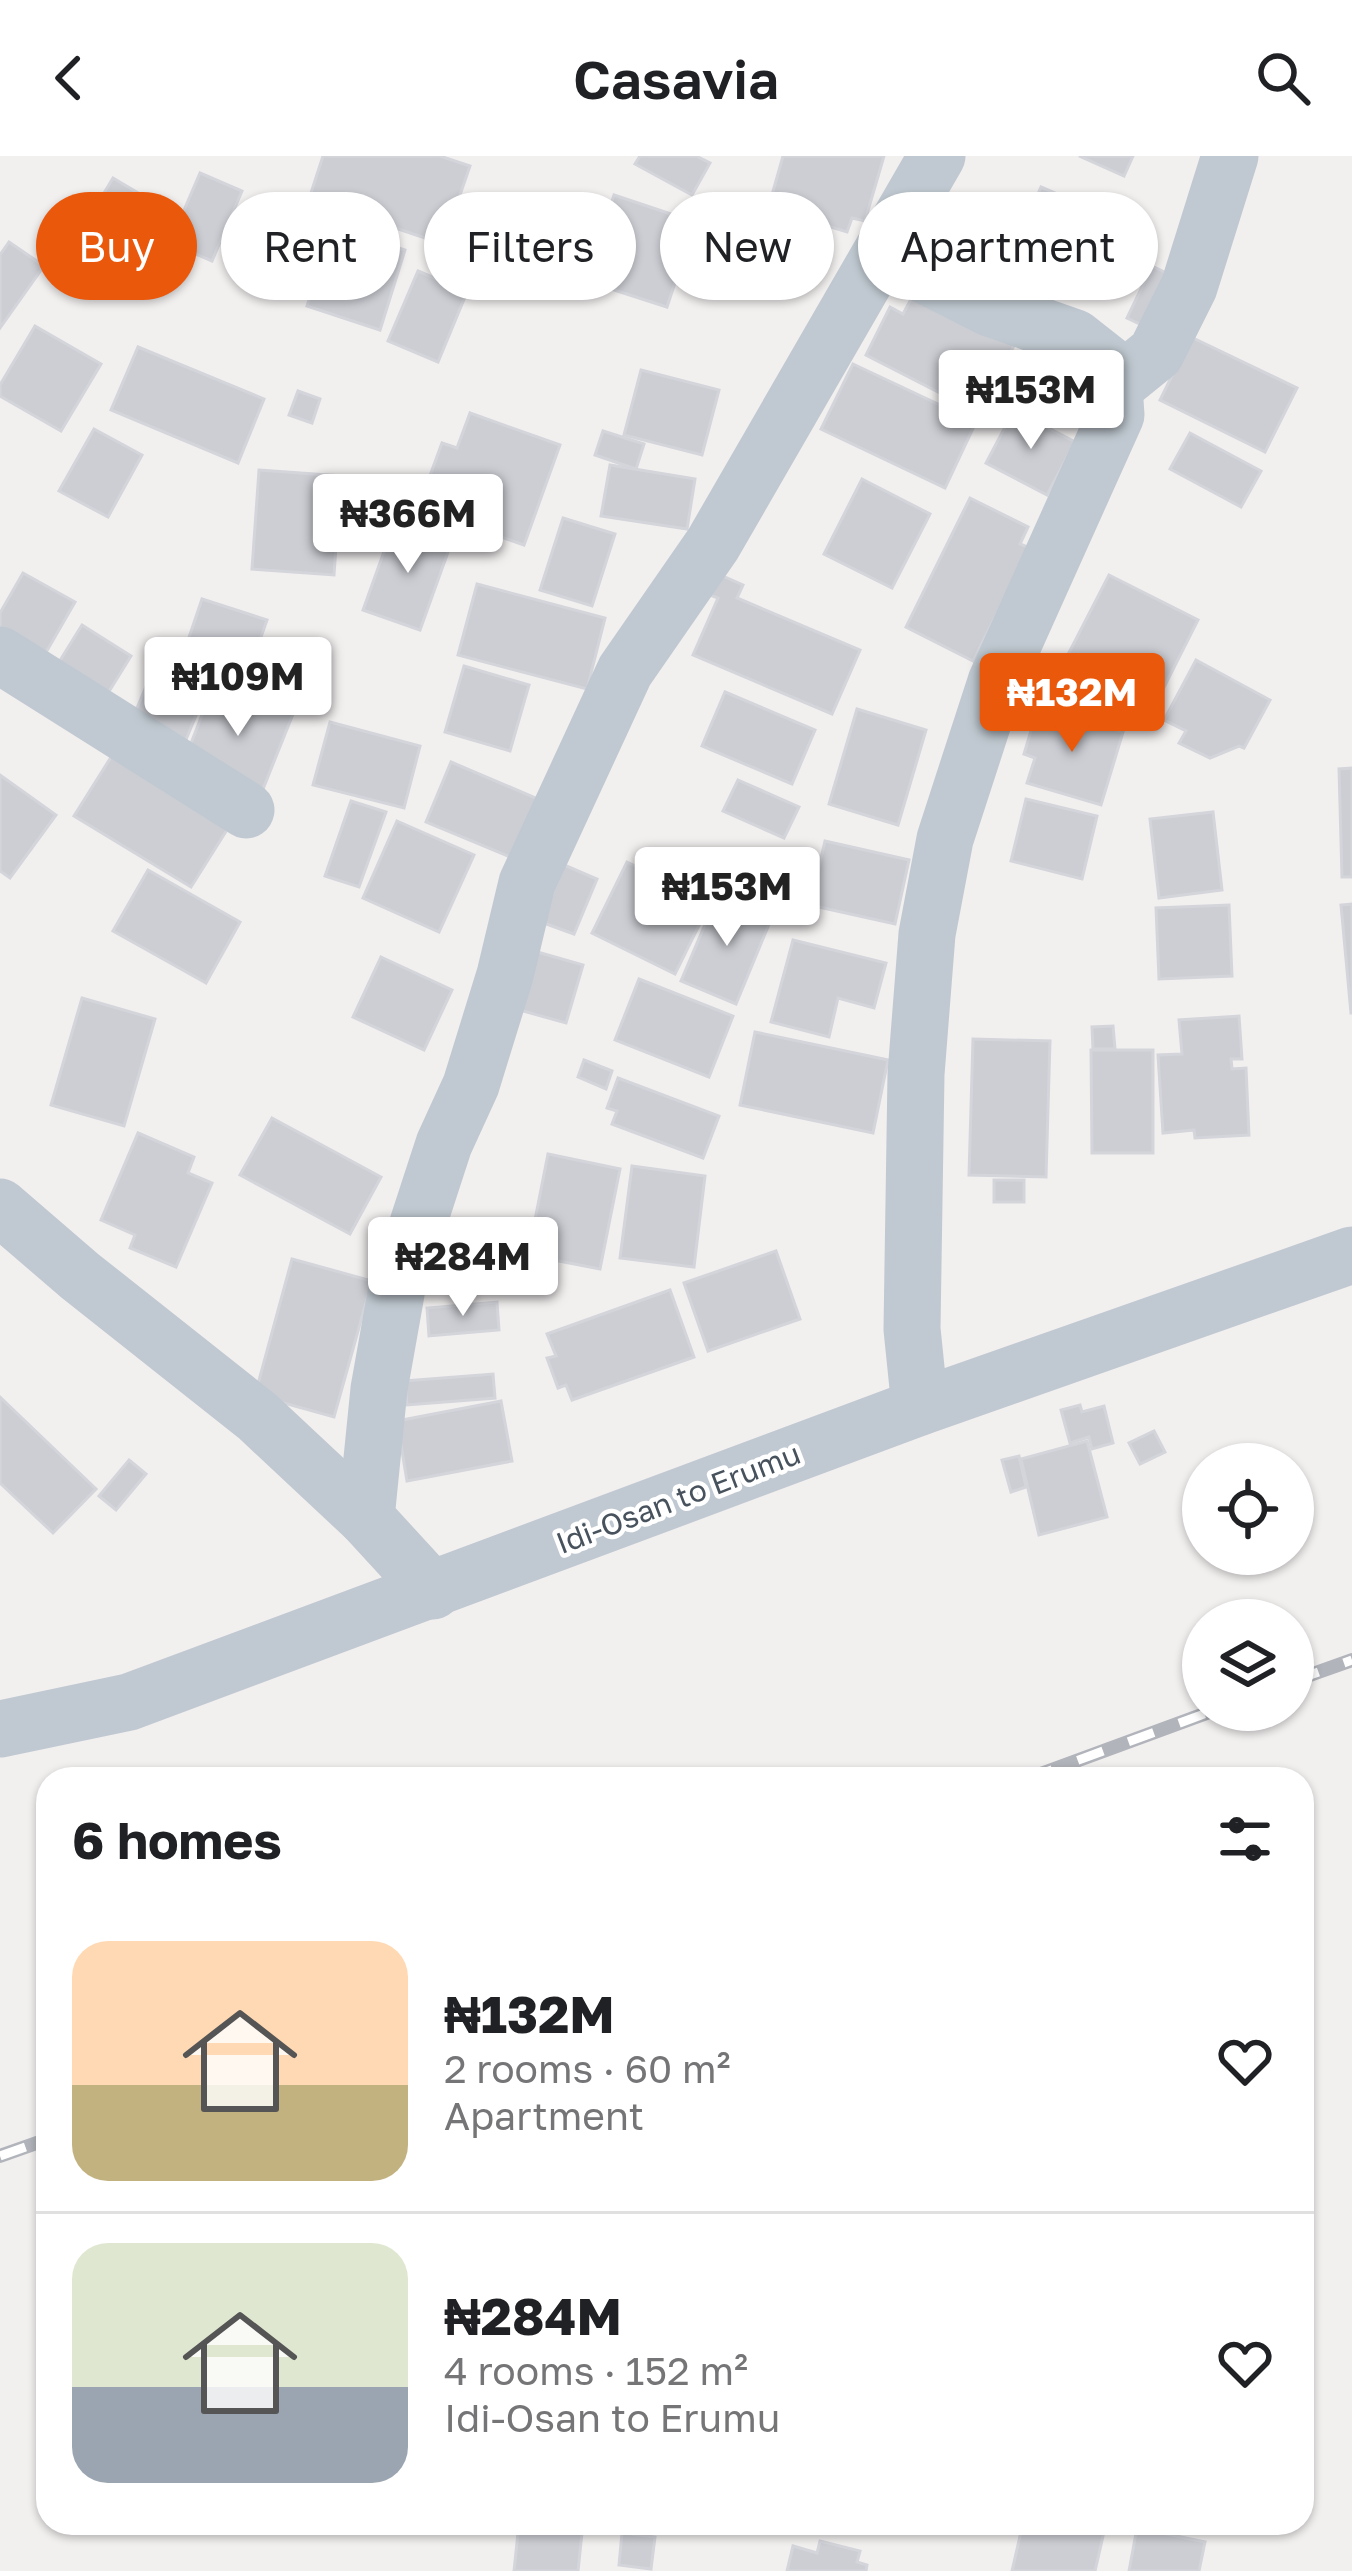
<!DOCTYPE html>
<html lang="en">
<head>
<meta charset="utf-8">
<style>
  body { margin:0; font-family:"Golos Text",sans-serif; background:#f2f2f2; color:#202124; height:100vh; display:flex; flex-direction:column; font-size:45px; white-space:nowrap }
  * { box-sizing:border-box; margin:0 }
  p { font-size:39px; color:#757577 }
  .icon { flex:none; width:66px; height:66px; fill:none; stroke:currentColor; stroke-width:2; stroke-linecap:round; stroke-linejoin:round }
  .map { position:relative; flex:1; overflow:hidden }
  .sheet { position:absolute; left:36px; top:1611px; width:1278px; height:768px; display:flex; flex-direction:column; background:#fff; border-radius:36px; box-shadow:0 3px 9px #0004 }
  .sheet>* { flex:none }
  .banner { position:absolute; left:36px; top:36px; width:1281px; height:108px; display:flex; gap:24px }
  .controls { position:absolute; left:1182px; top:1287px; display:grid; gap:24px }
  .controls a { display:grid; place-items:center; width:132px; height:132px; border-radius:50%; background:#fff; box-shadow:0 3px 9px #0004; font-size:60px }
  .price { position:absolute; translate:-50% -102px; padding:0 27px; border-radius:12px; background:#fff; color:#222; font-size:39px; line-height:78px; filter:drop-shadow(0 3px 6px #0008) }
  .price::after { content:''; position:absolute; left:50%; top:72px; width:36px; height:27px; margin-left:-18px; background:inherit; clip-path:polygon(0 0,100% 0,50% 100%) }
  .price.on { background:#ea580c; color:#fff }
  ul { padding:0; list-style:none }
  li { display:flex; align-items:center; gap:36px; height:300px; padding:0 36px }
  li+li { border-top:3px solid #e0e0e0 }
  li span { display:grid; place-items:center; flex:none; width:336px; height:240px; border-radius:36px; color:#555 }
  li>.icon { margin-inline-start:auto }
  span .icon { width:144px; height:144px; fill:#fffc; stroke-width:1 }
  li b { font-size:51px }
  h2 { display:flex; justify-content:space-between; align-items:center; height:144px; padding:0 36px; font-size:51px }
  .pill { padding:0 42px; border-radius:54px; background:#fff; box-shadow:0 3px 9px #0004; font-size:42px; line-height:108px }
  .pill.on { background:#ea580c; color:#fff }
  header { display:flex; justify-content:space-between; align-items:center; height:156px; padding:0 36px; background:#fff; font-size:54px; font-weight:600 }
  .map>svg:first-child { display:block }
</style>
</head>
<body>
<header><svg class="icon" aria-label="back" viewBox="0 0 24 24"><path d="M15 5l-7 7 7 7"/></svg>Casavia<svg class="icon" aria-label="search" viewBox="0 0 24 24"><circle cx="10" cy="10" r="6"/><path d="M15 15l6 6"/></svg></header>
<div class="map">
<svg width="1352" height="2415" viewBox="0 0 1352 2415">
  <rect width="100%" height="100%" fill="#f2efef"/>
  <g fill="#ccced4" stroke="#d3d5db" stroke-width="3">
    <path d="M323 0H440L470 10 443 88 309 43Z"/>
    <path d="M640 0H696L710 7 692 39 635 8Z"/>
    <path d="M783 0H884L865 65 852 62 847 76 788 58 790 52 770 46Z"/>
    <path d="M1079 0H1133L1124 20Z"/>
    <path d="M200 17 242 35 212 105 170 87Z"/>
    <path d="M113 22 167 54 143 95 88 64Z"/>
    <path d="M1041 31 1099 56 1079 100 1022 75Z"/>
    <path d="M614 39 695 66 667 151 586 125Z"/>
    <path d="M333 71 405 94 380 174 307 150Z"/>
    <path d="M9 86 44 110 0 172V99Z"/>
    <path d="M1152 110 1183 125 1157 176 1127 162Z"/>
    <path d="M418 115 467 136 438 206 388 185Z"/>
    <path d="M917 132 1018 182 979 257 866 199 890 151 903 158Z"/>
    <path d="M35 170 101 208 61 275 0 240V229Z"/>
    <path d="M1191 181 1297 232 1265 296 1160 244Z"/>
    <path d="M138 191 264 243 238 307 111 254Z"/>
    <path d="M853 208 976 266 945 332 821 273Z"/>
    <path d="M641 214 719 234 702 299 624 279Z"/>
    <path d="M298 235 320 243 312 267 289 259Z"/>
    <path d="M1014 254 1075 286 1047 339 986 307Z"/>
    <path d="M470 257 560 289 524 389 418 352 442 287 457 292Z"/>
    <path d="M94 273 142 299 108 361 59 335Z"/>
    <path d="M603 275 644 288 636 313 595 299Z"/>
    <path d="M1190 277 1261 315 1241 351 1170 313Z"/>
    <path d="M610 309 695 323 687 373 601 360Z"/>
    <path d="M259 314 341 320 334 419 252 413Z"/>
    <path d="M862 323 930 358 892 432 824 398Z"/>
    <path d="M970 342 1028 371 1020 388 1030 392 973 505 906 471Z"/>
    <path d="M563 362 615 378 592 450 540 434Z"/>
    <path d="M395 365 452 385 420 474 363 454Z"/>
    <path d="M23 417 75 446 37 512 0 490V457Z"/>
    <path d="M716 417 743 429 737 442 860 494 832 558 693 499 718 442 707 438Z"/>
    <path d="M1109 419 1198 464 1150 559 1060 514Z"/>
    <path d="M477 428 605 462 587 533 458 499Z"/>
    <path d="M202 443 267 464 244 530 180 508Z"/>
    <path d="M82 469 131 500 100 550 51 519Z"/>
    <path d="M158 502 211 523 180 598 127 576Z"/>
    <path d="M1196 504 1270 544 1244 592 1239 590 1210 602 1179 587 1186 575 1164 564Z"/>
    <path d="M464 510 529 529 510 595 445 576Z"/>
    <path d="M214 528 293 558 261 638 183 608Z"/>
    <path d="M725 536 815 574 792 628 702 590Z"/>
    <path d="M1038 551 1123 576 1101 649 1027 627 1035 602 1024 598Z"/>
    <path d="M857 553 926 574 898 669 829 648Z"/>
    <path d="M330 566 420 590 404 652 313 629Z"/>
    <path d="M113 598 230 669 191 731 74 660Z"/>
    <path d="M451 606 538 643 513 702 426 666Z"/>
    <path d="M1352 612V721H1342L1339 613Z"/>
    <path d="M0 619 56 659 10 722 0 715Z"/>
    <path d="M738 624 799 651 784 682 723 655Z"/>
    <path d="M1026 643 1097 660 1082 723 1011 705Z"/>
    <path d="M351 645 386 656 359 731 325 720Z"/>
    <path d="M1213 656 1222 734 1159 742 1150 663Z"/>
    <path d="M397 665 474 699 439 776 363 742Z"/>
    <path d="M825 685 909 704 895 768 810 749Z"/>
    <path d="M627 706 710 747 675 818 592 777Z"/>
    <path d="M564 709 597 723 574 778 541 766Z"/>
    <path d="M148 714 240 766 206 827 113 775Z"/>
    <path d="M718 738 772 761 736 848 681 825Z"/>
    <path d="M1352 748V857H1351L1341 749Z"/>
    <path d="M1229 749 1232 820 1159 823 1156 752Z"/>
    <path d="M793 784 886 807 874 852 838 842 829 881 771 866Z"/>
    <path d="M534 795 583 809 566 867 516 853Z"/>
    <path d="M381 801 452 834 424 894 353 861Z"/>
    <path d="M639 823 733 860 709 921 615 884Z"/>
    <path d="M82 842 155 863 124 970 51 949Z"/>
    <path d="M1239 860 1242 903H1231L1232 913 1246 912 1249 979 1195 982 1194 974 1163 977 1158 899 1182 898 1179 864Z"/>
    <path d="M1113 870 1115 893H1093L1092 871Z"/>
    <path d="M755 876 888 904 873 977 740 949Z"/>
    <path d="M973 883 1050 885 1046 1021 969 1019Z"/>
    <path d="M1091 894H1153V997H1092Z"/>
    <path d="M584 904 612 915 606 933 578 921Z"/>
    <path d="M618 922 719 960 703 1002 612 968 617 955 607 952Z"/>
    <path d="M272 962 381 1021 350 1078 240 1019Z"/>
    <path d="M138 977 194 1001 188 1017 212 1027 176 1111 130 1092 135 1079 101 1064Z"/>
    <path d="M548 998 620 1013 600 1113 528 1099Z"/>
    <path d="M632 1010 705 1020 694 1111 620 1102Z"/>
    <rect x="994" y="1024" width="30" height="22"/>
    <path d="M776 1095 800 1163 708 1195 684 1127Z"/>
    <path d="M292 1103 372 1125 334 1261 255 1239Z"/>
    <path d="M670 1134 694 1201 572 1244 566 1229 558 1232 547 1202 556 1200 547 1178Z"/>
    <path d="M497 1146 499 1174 429 1180 427 1152Z"/>
    <path d="M493 1218 495 1242 407 1249 405 1225Z"/>
    <path d="M0 1241 96 1333 53 1377 0 1327Z"/>
    <path d="M501 1245 512 1305 407 1325 397 1265Z"/>
    <path d="M1080 1249 1082 1256 1104 1250 1113 1287 1092 1293 1089 1281 1070 1287 1061 1254Z"/>
    <path d="M1154 1275 1165 1296 1140 1308 1129 1287Z"/>
    <path d="M1087 1285 1107 1361 1039 1379 1021 1303Z"/>
    <path d="M1019 1300 1026 1331 1011 1336 1002 1304Z"/>
    <path d="M129 1304 146 1318 116 1354 99 1340Z"/>
    <path d="M519 2367H583L578 2415H514Z"/>
    <path d="M1023 2367H1106L1095 2415H1012Z"/>
    <path d="M1137 2372 1205 2386 1199 2415H1129Z"/>
    <path d="M622 2377 655 2381 651 2413 619 2409Z"/>
    <path d="M820 2385 860 2395 857 2406 867 2409 866 2415H787L793 2390 817 2397Z"/>
  </g>
  <g fill="none" stroke-linecap="round" stroke-linejoin="round">
    <g stroke="#c0c9d1" stroke-width="57">
      <path d="M883 98 990 152 1075 182 1108 208 1114 231 1116 259 996 526 945 683 927 778 916 918 912 1173 920 1251"/>
      <path d="M1114 231 1156 197 1189 131 1230 0"/>
      <path d="M0 499 246 654"/>
      <path d="M0 1051 80 1120 258 1261 366 1362"/>
      <path d="M433 1435 366 1362 379 1233 397 1132 444 988 471 929 505 819 527 727 625 515 713 388 937 0"/>
      <path d="M0 1573 129 1546 920 1251 1352 1099"/>
    </g>
    <g stroke="#b1b4ba" stroke-width="14">
      <g id="rail">
        <path d="M1293 1525 1352 1504"/>
        <path d="M1027 1623 1215 1554"/>
        <path d="M0 2000 48 1983"/>
      </g>
    </g>
    <use href="#rail" stroke="#fff" stroke-width="9" stroke-dasharray="27" stroke-linecap="butt"/>
  </g>
  <g text-anchor="middle" dominant-baseline="central" stroke-width="9" stroke-linejoin="round" paint-order="stroke">
    <g font-size="30" fill="#47525d" stroke="#fff">
      <text transform="translate(678 1342) rotate(-21)">Idi-Osan to Erumu</text>
    </g>
  </g>
</svg>
<div class="controls">
<a><svg class="icon" aria-label="locate" viewBox="0 0 24 24"><circle cx="12" cy="12" r="6"/><path d="M12 2v4M12 18v4M2 12h4M18 12h4"/></svg></a>
<a><svg class="icon" aria-label="layers" viewBox="0 0 24 24"><path d="M12 4l9 5-9 5-9-5zM3 14l9 5 9-5"/></svg></a>
</div>
<b class="price" style="left:1031px;top:296px">₦153M</b>
<b class="price" style="left:408px;top:420px">₦366M</b>
<b class="price" style="left:238px;top:583px">₦109M</b>
<b class="price on" style="left:1072px;top:599px">₦132M</b>
<b class="price" style="left:727px;top:793px">₦153M</b>
<b class="price" style="left:463px;top:1163px">₦284M</b>
<div class="banner">
<a class="pill on">Buy</a>
<a class="pill">Rent</a>
<a class="pill">Filters</a>
<a class="pill">New</a>
<a class="pill">Apartment</a>
</div>
<section class="sheet">
<h2>6 homes<svg class="icon" aria-label="filters" viewBox="0 0 24 24"><path d="M4 7h16M4 17h16"/><circle cx="9" cy="7" r="2"/><circle cx="15" cy="17" r="2"/></svg></h2>
<ul>
<li><span style="background:linear-gradient(#ffd9b3 60%,#c2b280 0)"><svg class="icon" aria-label="home" viewBox="0 0 24 24"><path d="M3 11l9-7 9 7M6 9v11h12V9"/></svg></span><div><b>₦132M</b><p>2 rooms · 60 m²</p><p>Apartment</p></div><svg class="icon" aria-label="heart" viewBox="0 0 24 24"><path d="M12 20l-8-8c-3-5 5-10 8-4 3-6 11-1 8 4z"/></svg></li>
<li><span style="background:linear-gradient(#dfe7d0 60%,#9aa5b1 0)"><svg class="icon" aria-label="home" viewBox="0 0 24 24"><path d="M3 11l9-7 9 7M6 9v11h12V9"/></svg></span><div><b>₦284M</b><p>4 rooms · 152 m²</p><p>Idi-Osan to Erumu</p></div><svg class="icon" aria-label="heart" viewBox="0 0 24 24"><path d="M12 20l-8-8c-3-5 5-10 8-4 3-6 11-1 8 4z"/></svg></li>
</ul>
</section>
</div>
</body>
</html>
